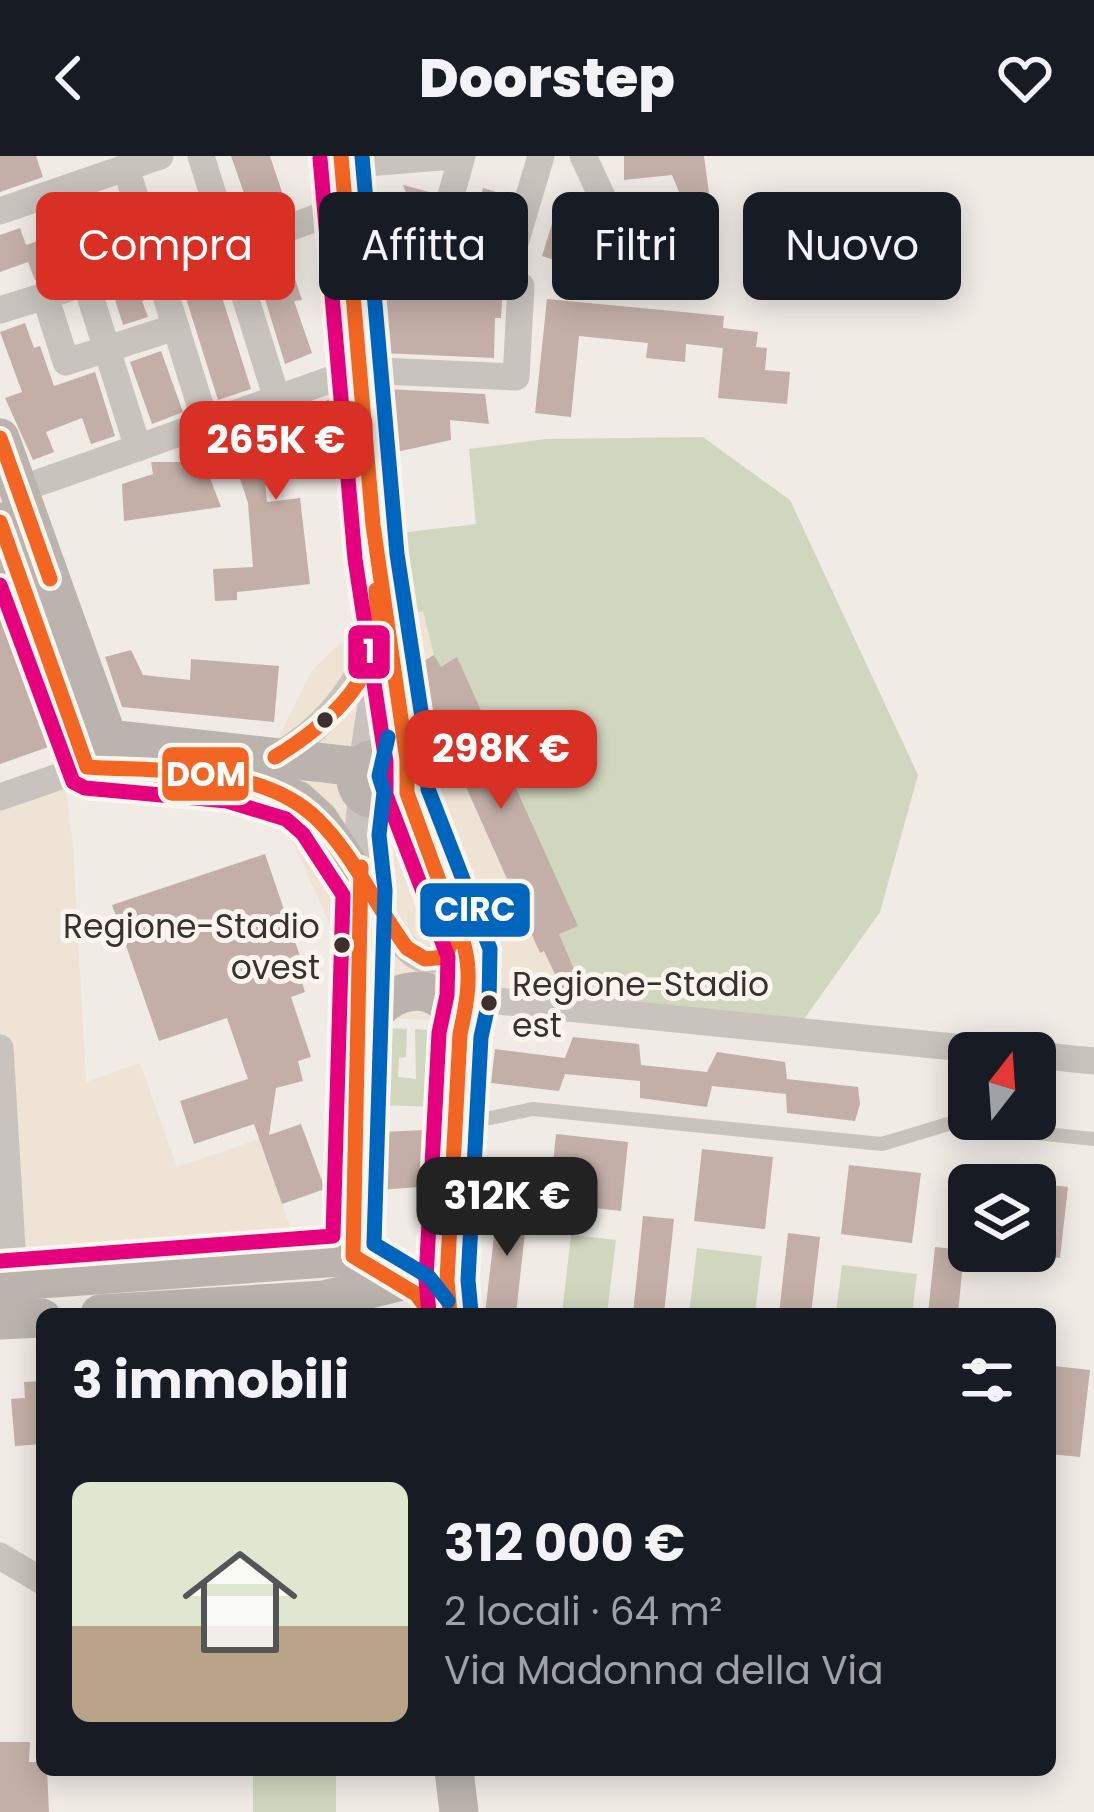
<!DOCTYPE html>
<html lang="it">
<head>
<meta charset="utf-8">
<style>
  body { margin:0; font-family:Poppins,sans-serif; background:#20242c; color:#f1f3f6; height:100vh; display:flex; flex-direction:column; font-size:45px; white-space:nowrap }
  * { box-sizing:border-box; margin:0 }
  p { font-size:39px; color:#9ea1a6 }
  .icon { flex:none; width:66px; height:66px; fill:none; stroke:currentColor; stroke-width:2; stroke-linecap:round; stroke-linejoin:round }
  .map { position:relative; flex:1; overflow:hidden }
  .drawer { position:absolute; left:36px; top:1152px; width:1020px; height:468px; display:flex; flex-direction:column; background:#171b24; border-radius:18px; box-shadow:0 6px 30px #0003 }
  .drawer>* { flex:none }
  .hud { position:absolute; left:36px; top:36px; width:1023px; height:108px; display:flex; gap:24px }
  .needle { width:78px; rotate:17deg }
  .controls { position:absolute; left:948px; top:876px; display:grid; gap:24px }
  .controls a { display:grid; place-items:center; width:108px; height:108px; border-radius:18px; background:#171b24; box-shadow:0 6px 30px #0003; font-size:60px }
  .price { position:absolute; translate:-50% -102px; padding:0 27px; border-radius:24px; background:#d93025; color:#fff; font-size:39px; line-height:78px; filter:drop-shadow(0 3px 6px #0008) }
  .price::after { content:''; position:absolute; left:50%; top:72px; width:36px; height:27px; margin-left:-18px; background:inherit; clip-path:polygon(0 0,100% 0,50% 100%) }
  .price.current { background:#222; color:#fff }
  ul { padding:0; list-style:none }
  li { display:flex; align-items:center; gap:36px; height:300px; padding:0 36px }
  li span { display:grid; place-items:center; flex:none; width:336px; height:240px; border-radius:18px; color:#555 }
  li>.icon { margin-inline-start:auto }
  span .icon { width:144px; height:144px; fill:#fffc; stroke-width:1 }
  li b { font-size:51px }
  h2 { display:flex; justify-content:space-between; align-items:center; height:144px; padding:0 36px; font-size:51px }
  .tag { padding:0 42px; border-radius:18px; background:#171b24; box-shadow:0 6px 30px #0003; font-size:42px; line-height:108px }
  .tag.current { background:#d93025; color:#fff }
  header { display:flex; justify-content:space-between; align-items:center; height:156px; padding:0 36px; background:#171b24; font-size:54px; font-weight:800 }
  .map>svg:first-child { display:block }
</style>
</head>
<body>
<header><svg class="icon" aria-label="back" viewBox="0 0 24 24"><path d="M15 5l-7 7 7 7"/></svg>Doorstep<svg class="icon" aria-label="heart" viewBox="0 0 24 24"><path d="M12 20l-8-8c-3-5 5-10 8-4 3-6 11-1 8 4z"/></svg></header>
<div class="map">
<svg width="1094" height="1656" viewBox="0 0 1094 1656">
  <rect width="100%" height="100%" fill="#f0ebe5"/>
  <g fill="#d1d6bf">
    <path d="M703 281 790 344 918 619 880 756 802 866 567 844 556 821 574 812 563 788 540 797 413 511 433 499 423 456 406 458 400 377 476 368 469 293 546 283Z"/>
    <path d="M383 872 407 873 406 901 399 902 398 921 416 923 415 873 439 875 435 951 380 949Z"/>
    <path d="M571 1079 616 1084 607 1158H562Z"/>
    <path d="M697 1092 762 1100 755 1158H689Z"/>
    <path d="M842 1109 917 1118 912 1158H836Z"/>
    <rect x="253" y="1614" width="83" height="42"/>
  </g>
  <g fill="#eee3d5">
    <path d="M423 455 434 499 413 512 540 796 563 787 574 812 556 821 567 844 520 856 446 865 378 861 345 802 278 653 277 584 313 513 353 476Z"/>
    <path d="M64 619 73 690 86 926 140 907 177 1011 259 983 302 1104 0 1126V641Z"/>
  </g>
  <g fill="#c3afa7">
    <path d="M0 0H36L43 21 0 36Z"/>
    <path d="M231 0H270L287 51 253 63Z"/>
    <path d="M624 0H704L709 37 682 43 672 19 624 24Z"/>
    <path d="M403 29 433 37 416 106 433 108 461 110 483 32 510 40 496 90 495 114 511 116 503 128 501 162H495L494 202 383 197 375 107 383 108 400 45 408 42Z"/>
    <path d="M561 39 585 46 590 56 573 110 542 100Z"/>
    <path d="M197 62 251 233 218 244 164 72Z"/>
    <path d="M86 68 99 101 35 124 28 106 0 116V79L20 72 26 89Z"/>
    <path d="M285 93 302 144 294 145 312 197 285 208 253 104Z"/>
    <path d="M135 102 148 143 142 145 148 161 123 169 105 112Z"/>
    <path d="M547 143 724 160 723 172 758 176 756 191 767 192 765 214 790 216 787 248 718 242 723 192 686 188 685 206 646 202 648 187 579 180 571 261 535 257Z"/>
    <path d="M25 167 34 192 40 190 54 230 95 216 115 280 91 288 82 262 46 276 54 296 33 304 5 242 22 236 0 176Z"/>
    <path d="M161 195 183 256 152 268 130 206Z"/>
    <path d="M386 233 485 238 489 268 450 264 451 284 392 297Z"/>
    <path d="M335 241 339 296 295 301 296 308 263 307 267 346 300 342 310 428 237 436V444L215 445 213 413 253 411 248 347 227 283 262 270 266 281 296 272 292 259Z"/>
    <path d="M151 306H204L221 351 124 365 122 328 153 318Z"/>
    <path d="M0 444 54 589 0 608Z"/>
    <path d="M131 494 143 519 190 524 191 503 279 510 274 566 122 551 105 501Z"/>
    <path d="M434 499 441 511 457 501 578 770 559 778 584 836 562 833 544 795 540 797 414 514V511Z"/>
    <path d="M265 698 303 809 297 811 305 836 291 841 311 901 298 905 303 925 276 932 269 979 301 968 325 1033 282 1048 254 968 194 988 180 945 248 923 227 862 159 885 112 749Z"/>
    <path d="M573 881 639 888 641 909 707 916 717 896 785 906 787 923 858 931 860 948 855 965 787 957 786 938 712 930 707 951 640 942V925L565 918 559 935 491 927 495 893 565 902Z"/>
    <path d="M424 974 419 1031 380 1034 381 976Z"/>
    <path d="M556 978 628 986 621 1055 549 1047Z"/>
    <path d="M702 993 773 1001 765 1073 694 1065Z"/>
    <path d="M849 1009 921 1017 912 1087 841 1078Z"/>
    <path d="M1035 1027 1068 1031 1060 1102 1035 1099Z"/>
    <path d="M498 1046 528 1049 516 1158H485Z"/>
    <path d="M643 1060 674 1063 664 1158H633Z"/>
    <path d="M788 1077 820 1081 811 1158H779Z"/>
    <path d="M935 1091 964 1094 958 1158H928Z"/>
    <path d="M1054 1210 1090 1214 1080 1301 1050 1298Z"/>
    <path d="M42 1225V1288L15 1290 11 1243 25 1242 24 1226Z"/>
    <path d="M0 1586H30L29 1606H42V1614H47L49 1656H0Z"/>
  </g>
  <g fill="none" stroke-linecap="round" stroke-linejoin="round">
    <path stroke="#c9c3be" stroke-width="14" d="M461 968 533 953 882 988 948 968 1094 983"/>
    <g stroke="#c9c3be" stroke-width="27">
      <path d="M201 0 277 243"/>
      <path d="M341 0 376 401 396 515 407 633"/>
      <path d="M583 0C596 25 605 56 626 73L657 67 666 53"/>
      <path d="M341 9 454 0"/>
      <path d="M126 12 206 268"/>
      <path d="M0 55 160 0"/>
      <path d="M437 90 462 0"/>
      <path d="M230 94 345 51"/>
      <path d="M513 94 541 0"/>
      <path d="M45 140 86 127 138 292"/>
      <path d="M0 154 45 140 66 206 176 171"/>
      <path d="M18 334 358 214 516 221 521 130"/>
      <path d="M275 601C324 573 346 542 373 494"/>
      <path d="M362 608 376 516V475"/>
      <path d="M363 637C358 663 354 709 364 734 369 748 404 794 418 801 427 806 436 804 445 801L457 774"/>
      <path d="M0 641 87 611"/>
      <path d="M468 842 1013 897"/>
      <path d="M0 892 14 1125"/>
      <path d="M1035 899 1094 905"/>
      <path d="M0 1400 42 1425"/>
    </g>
    <g stroke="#bab3ae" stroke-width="39">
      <path d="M0 282 108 583 360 611"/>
      <path d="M0 366 87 611 258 624"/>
      <circle cx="376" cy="623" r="20"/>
      <path d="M394 614 407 637 469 797 468 842 460 878 447 1124 450 1158"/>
      <path d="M231 624 297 644 319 664 364 733 353 1100"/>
      <path d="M360 879C383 825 449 817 460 878"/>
      <path d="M0 1126 353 1100"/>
      <path d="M100 1158 324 1144 418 1121 431 1117 451 1098"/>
      <path d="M0 1164 42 1162"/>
      <path d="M454 1614 459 1656"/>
    </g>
    <g stroke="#fbf5ee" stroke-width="24">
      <g id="bus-1">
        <path d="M0 282 50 423"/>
        <path d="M0 366 87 611C159 616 261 608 317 663 354 699 376 751 407 792L425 803 445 801 457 774 407 637V604L373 369 341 0"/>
        <path d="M275 601C316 576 361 539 375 491 380 473 377 452 376 434"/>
        <path d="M361 711 353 1100 416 1138 431 1158"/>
        <path d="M448 741C470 800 474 815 460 878L447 1124 450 1158"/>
      </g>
    </g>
    <g stroke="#fbf5ee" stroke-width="24">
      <g id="bus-2">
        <path d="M320 2 355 403 386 606V639L448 801 447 839 439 877 426 1123 429 1158"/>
        <path d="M0 429 73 626 85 632 227 645 286 663 303 678 343 739 333 1080 0 1105"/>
      </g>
    </g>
    <g stroke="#fbf5ee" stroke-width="24">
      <g id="bus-3">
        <path d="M362 0 397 398 428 601V633L490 793 489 845 481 881 468 1124 471 1156"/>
        <path d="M388 581 379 620 384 636 379 679 385 734 374 1088 429 1121 448 1145"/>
      </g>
    </g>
    <use href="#bus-1" stroke="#f26522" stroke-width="15"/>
    <use href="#bus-2" stroke="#e5007d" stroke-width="15"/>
    <use href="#bus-3" stroke="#0065bd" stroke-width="15"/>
  </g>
  <g fill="#3b302b" stroke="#fbf5ee" stroke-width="4.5">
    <circle cx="325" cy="564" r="10"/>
    <circle cx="342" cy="789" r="10"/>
    <circle cx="489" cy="847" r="10"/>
  </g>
  <g text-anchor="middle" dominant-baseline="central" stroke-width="10" stroke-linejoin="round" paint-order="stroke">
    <g font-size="33" fill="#3b302b" stroke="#fbf5ee" text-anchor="end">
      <text x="320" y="770">Regione-Stadio<tspan x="320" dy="41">ovest</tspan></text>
      <text x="512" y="828" text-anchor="start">Regione-Stadio<tspan x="512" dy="41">est</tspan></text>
    </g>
  </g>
  <g stroke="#fbf5ee" stroke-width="4.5">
    <rect x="346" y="467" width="46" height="58" rx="12" fill="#e5007d"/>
    <rect x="160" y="589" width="91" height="58" rx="12" fill="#f26522"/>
    <rect x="418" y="725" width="114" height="58" rx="12" fill="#0065bd"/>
  </g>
  <g font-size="33" text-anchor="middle" font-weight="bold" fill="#fff">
    <text x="369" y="507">1</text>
    <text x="206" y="630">DOM</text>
    <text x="475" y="765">CIRC</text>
  </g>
</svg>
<div class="controls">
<a><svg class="needle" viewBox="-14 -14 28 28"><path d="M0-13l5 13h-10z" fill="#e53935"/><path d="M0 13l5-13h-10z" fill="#9ea1a6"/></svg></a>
<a><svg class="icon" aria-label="layers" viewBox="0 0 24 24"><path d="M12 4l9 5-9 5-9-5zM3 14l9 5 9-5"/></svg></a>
</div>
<b class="price" style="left:276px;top:347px">265K €</b>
<b class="price" style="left:501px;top:656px">298K €</b>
<b class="price current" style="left:507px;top:1103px">312K €</b>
<div class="hud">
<a class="tag current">Compra</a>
<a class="tag">Affitta</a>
<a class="tag">Filtri</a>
<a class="tag">Nuovo</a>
</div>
<section class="drawer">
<h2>3 immobili<svg class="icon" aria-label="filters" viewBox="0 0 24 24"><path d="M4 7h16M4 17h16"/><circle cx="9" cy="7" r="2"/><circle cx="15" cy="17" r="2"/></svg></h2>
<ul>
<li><span style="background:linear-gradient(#dfe7d0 60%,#b9a48a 0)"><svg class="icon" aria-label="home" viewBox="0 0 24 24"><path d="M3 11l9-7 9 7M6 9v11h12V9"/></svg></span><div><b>312 000 €</b><p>2 locali · 64 m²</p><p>Via Madonna della Via</p></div></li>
</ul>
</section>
</div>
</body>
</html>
